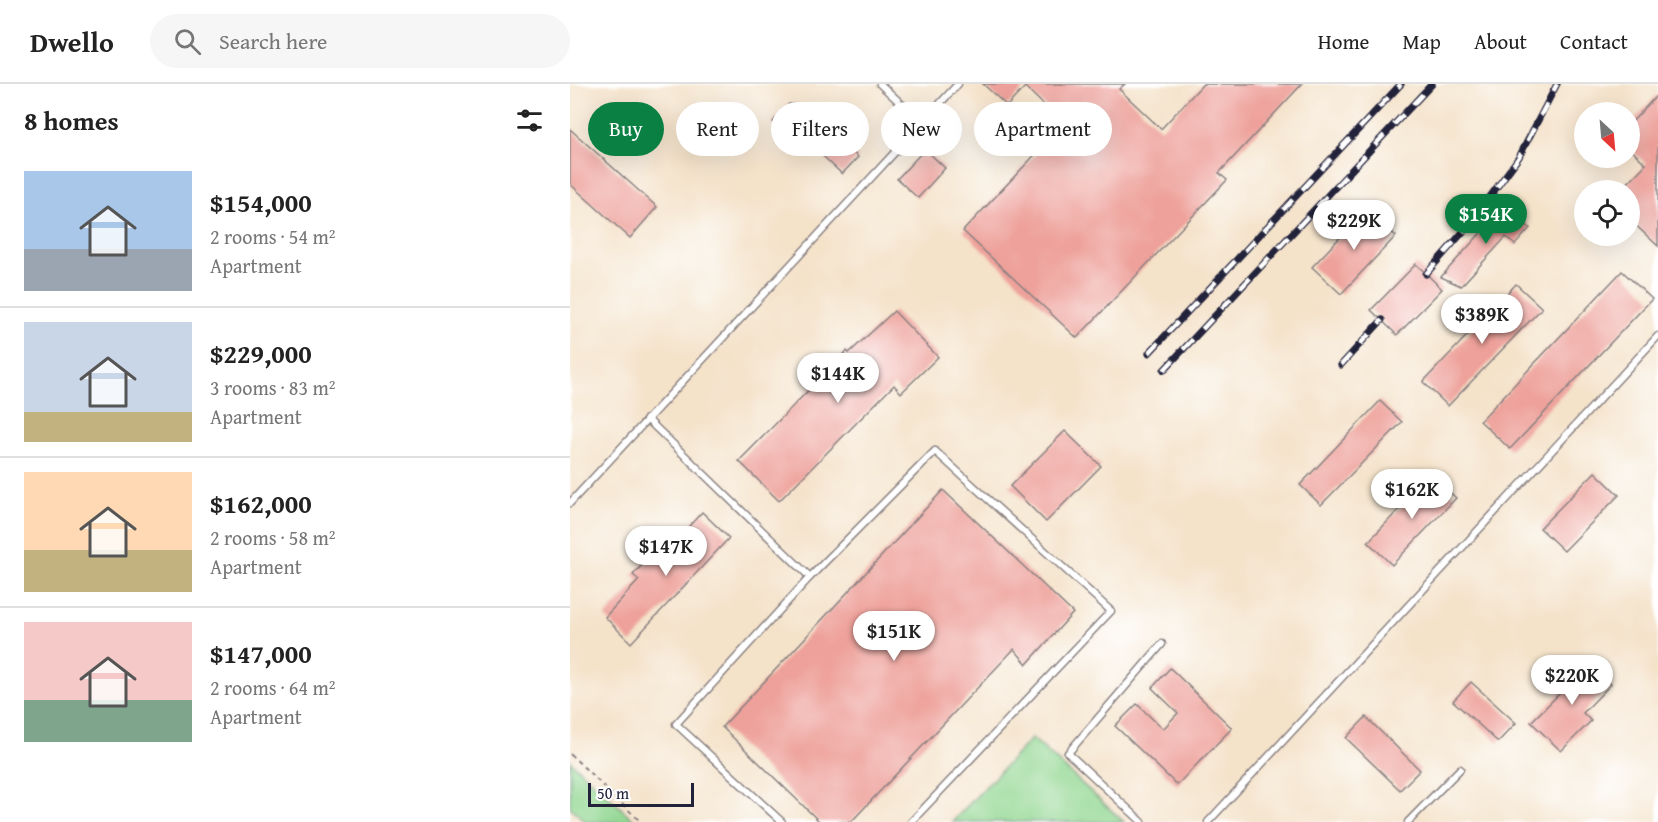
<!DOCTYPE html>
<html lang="en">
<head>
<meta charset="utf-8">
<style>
  body { margin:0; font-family:"Gentium Book Plus",serif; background:#f6f6f6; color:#222; height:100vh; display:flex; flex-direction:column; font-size:22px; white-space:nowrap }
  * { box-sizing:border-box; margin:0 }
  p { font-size:20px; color:#767676 }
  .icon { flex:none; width:33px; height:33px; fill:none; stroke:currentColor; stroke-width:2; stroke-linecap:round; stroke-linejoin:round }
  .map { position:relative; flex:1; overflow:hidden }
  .sheet { display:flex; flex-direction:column; background:#fff; width:570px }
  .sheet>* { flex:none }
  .guide { position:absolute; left:18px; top:18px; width:570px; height:54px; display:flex; gap:12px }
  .needle { width:39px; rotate:154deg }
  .controls { position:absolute; left:1004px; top:18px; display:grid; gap:12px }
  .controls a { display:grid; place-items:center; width:66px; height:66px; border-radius:50%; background:#fff; box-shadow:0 6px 24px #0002; font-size:30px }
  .scale { position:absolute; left:18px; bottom:15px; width:106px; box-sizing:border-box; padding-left:6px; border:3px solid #22223b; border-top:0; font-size:16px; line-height:21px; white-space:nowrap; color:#22223b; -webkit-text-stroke:4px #fff; paint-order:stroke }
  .price { position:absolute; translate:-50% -51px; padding:0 14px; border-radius:21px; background:#fff; color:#222; font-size:20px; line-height:39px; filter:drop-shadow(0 2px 3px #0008) }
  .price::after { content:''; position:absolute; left:50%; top:36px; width:18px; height:14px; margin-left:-9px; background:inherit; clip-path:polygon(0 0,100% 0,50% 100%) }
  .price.selected { background:#0b8043; color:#fff }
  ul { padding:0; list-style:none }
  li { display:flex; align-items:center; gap:18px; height:150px; padding:0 24px }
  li+li { border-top:2px solid #e0e0e0 }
  li span { display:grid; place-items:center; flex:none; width:168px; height:120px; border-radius:0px; color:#555 }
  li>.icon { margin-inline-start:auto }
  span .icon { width:72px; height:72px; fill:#fffc; stroke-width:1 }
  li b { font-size:26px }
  h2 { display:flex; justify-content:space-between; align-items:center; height:72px; padding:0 24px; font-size:26px }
  .tag { padding:0 21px; border-radius:27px; background:#fff; box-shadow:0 6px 24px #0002; font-size:21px; line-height:54px }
  .tag.selected { background:#0b8043; color:#fff }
  header { display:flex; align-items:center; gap:36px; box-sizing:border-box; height:84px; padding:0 30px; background:#fff; border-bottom:2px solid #e0e0e0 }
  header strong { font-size:28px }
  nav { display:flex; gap:33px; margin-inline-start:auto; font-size:21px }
  .search { width:420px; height:54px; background:#f6f6f6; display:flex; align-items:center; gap:15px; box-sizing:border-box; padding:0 21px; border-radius:33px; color:#767676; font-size:22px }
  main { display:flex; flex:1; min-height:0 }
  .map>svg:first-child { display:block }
</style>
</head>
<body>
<header>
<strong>Dwello</strong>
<div class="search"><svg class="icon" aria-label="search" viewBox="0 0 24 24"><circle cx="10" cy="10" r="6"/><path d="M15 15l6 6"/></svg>Search here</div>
<nav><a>Home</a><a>Map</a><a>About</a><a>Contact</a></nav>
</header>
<main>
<section class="sheet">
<h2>8 homes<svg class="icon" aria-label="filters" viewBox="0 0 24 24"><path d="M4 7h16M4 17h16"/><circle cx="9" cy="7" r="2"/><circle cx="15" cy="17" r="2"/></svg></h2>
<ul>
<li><span style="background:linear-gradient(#a9c7e8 65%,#9aa5b1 0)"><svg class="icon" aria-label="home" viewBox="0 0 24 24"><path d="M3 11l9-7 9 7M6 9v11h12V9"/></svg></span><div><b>$154,000</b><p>2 rooms · 54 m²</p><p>Apartment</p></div></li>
<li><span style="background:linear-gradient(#c9d6e8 75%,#c2b280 0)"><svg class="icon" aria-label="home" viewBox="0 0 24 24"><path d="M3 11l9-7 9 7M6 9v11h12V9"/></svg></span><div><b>$229,000</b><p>3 rooms · 83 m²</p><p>Apartment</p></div></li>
<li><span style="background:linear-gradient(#ffd9b3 65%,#c2b280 0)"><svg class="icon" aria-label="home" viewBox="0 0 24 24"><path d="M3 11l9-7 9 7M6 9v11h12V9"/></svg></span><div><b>$162,000</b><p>2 rooms · 58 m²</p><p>Apartment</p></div></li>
<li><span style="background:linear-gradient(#f6c9c9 65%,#7fa58c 0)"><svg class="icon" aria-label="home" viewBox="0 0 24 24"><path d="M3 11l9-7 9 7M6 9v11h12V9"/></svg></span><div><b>$147,000</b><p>2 rooms · 64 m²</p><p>Apartment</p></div></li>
</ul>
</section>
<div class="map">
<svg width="1088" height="738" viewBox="0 0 1088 738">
  <rect width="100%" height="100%" fill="#fff"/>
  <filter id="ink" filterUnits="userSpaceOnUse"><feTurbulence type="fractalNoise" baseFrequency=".0167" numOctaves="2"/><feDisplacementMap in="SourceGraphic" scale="12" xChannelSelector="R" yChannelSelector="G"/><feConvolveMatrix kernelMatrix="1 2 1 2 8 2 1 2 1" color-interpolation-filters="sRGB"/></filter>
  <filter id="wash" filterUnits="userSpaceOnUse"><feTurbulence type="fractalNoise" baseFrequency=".008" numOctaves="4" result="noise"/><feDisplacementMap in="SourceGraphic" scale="24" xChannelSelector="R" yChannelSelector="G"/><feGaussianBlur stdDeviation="1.35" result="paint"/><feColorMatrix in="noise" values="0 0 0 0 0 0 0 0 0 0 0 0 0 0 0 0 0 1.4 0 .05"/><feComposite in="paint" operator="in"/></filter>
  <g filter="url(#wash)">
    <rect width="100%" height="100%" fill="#f4e2c9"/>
    <g fill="#90d690" stroke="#597c66" stroke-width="1.5">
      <path d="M462 654 554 738H382Z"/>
      <path d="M0 677 66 738H16L0 723Z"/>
    </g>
    <g id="blocks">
      <g fill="#eea09a">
        <path d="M413 0H555L549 5 591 45 633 0H732L649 89 657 96 507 254 393 147 494 40 455 3 437 22Z"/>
        <path d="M1088 10V162L1059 135V106H1051L1076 80 1059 64V41Z"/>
        <path d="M219 20 232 21 288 73 272 90 221 42 215 49 203 38Z"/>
        <path d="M0 45 87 123 60 154 0 100Z"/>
        <path d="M355 65 375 84 348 114 327 95Z"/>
        <path d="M935 122 960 144 945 161 936 153 891 202 871 193Z"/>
        <path d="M797 125 826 152 771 210 742 183Z"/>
        <path d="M846 180 872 205 827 251 801 226Z"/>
        <path d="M1052 187 1082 215 940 365 910 337Z"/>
        <path d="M946 200 972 224 878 322 853 298Z"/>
        <path d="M324 227 368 273 331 309 324 301 209 417 169 377 277 267 279 269Z"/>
        <path d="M810 317 832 338 751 421 730 401Z"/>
        <path d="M495 347 531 382 476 438 440 402Z"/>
        <path d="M1025 388 1049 411 994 467 970 444Z"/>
        <path d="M862 391 886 414 822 481 798 458Z"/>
        <path d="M373 406 503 529 457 580 444 565 281 738H250L152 643Z"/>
        <path d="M132 428 159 454 61 559 35 533 69 496 63 491 89 462 96 467Z"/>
        <path d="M1016 575 1041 600 1013 629 1021 637 991 667 961 638 999 600 994 596Z"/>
        <path d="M600 584 662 644 607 701 545 642 567 620 593 645 608 629 582 604Z"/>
        <path d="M901 598 946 639 928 658 883 617Z"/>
        <path d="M796 633 850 686 830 706 776 654Z"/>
      </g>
    </g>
  </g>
  <g filter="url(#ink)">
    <use href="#blocks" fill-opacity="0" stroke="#8b8282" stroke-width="1.5"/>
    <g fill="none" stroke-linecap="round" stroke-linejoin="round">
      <g stroke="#8b8282" stroke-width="9">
        <g id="service">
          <path d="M310 0 352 39"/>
          <path d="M77 335 240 493"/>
          <path d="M0 419 388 0"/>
          <path d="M212 738 106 640 240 493 365 367 541 527 341 738"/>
          <path d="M572 738 498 669 592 560"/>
          <path d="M638 738 1088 252"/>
          <path d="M838 738 890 685"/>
        </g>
      </g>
      <path stroke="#8b8282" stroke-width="2" stroke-dasharray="4.5 4.5" stroke-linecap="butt" d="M0 670 71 738"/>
      <use href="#service" stroke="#fff" stroke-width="6"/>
      <g stroke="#22223b" stroke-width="7">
        <g id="rail">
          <path d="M856 190 900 140 949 73 987 0"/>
          <path d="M579 269 831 0"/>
          <path d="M771 281 812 236"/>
          <path d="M594 286 862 0"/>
        </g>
      </g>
      <use href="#rail" stroke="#fff" stroke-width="4.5" stroke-dasharray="14" stroke-linecap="butt"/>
    </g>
  </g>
</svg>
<div class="controls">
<a><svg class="needle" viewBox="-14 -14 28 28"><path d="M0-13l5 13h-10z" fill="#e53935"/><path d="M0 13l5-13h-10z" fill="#767676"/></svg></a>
<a><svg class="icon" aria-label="locate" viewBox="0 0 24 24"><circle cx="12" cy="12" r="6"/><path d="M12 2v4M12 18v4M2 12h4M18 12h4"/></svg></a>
</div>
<div class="scale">50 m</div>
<b class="price selected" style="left:916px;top:161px">$154K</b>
<b class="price" style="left:784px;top:167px">$229K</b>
<b class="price" style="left:912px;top:261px">$389K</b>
<b class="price" style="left:268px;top:320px">$144K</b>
<b class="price" style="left:842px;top:436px">$162K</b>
<b class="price" style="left:96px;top:493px">$147K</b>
<b class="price" style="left:324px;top:578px">$151K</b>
<b class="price" style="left:1002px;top:622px">$220K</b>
<div class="guide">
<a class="tag selected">Buy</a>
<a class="tag">Rent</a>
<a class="tag">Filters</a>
<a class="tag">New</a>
<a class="tag">Apartment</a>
</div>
</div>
</main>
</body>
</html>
